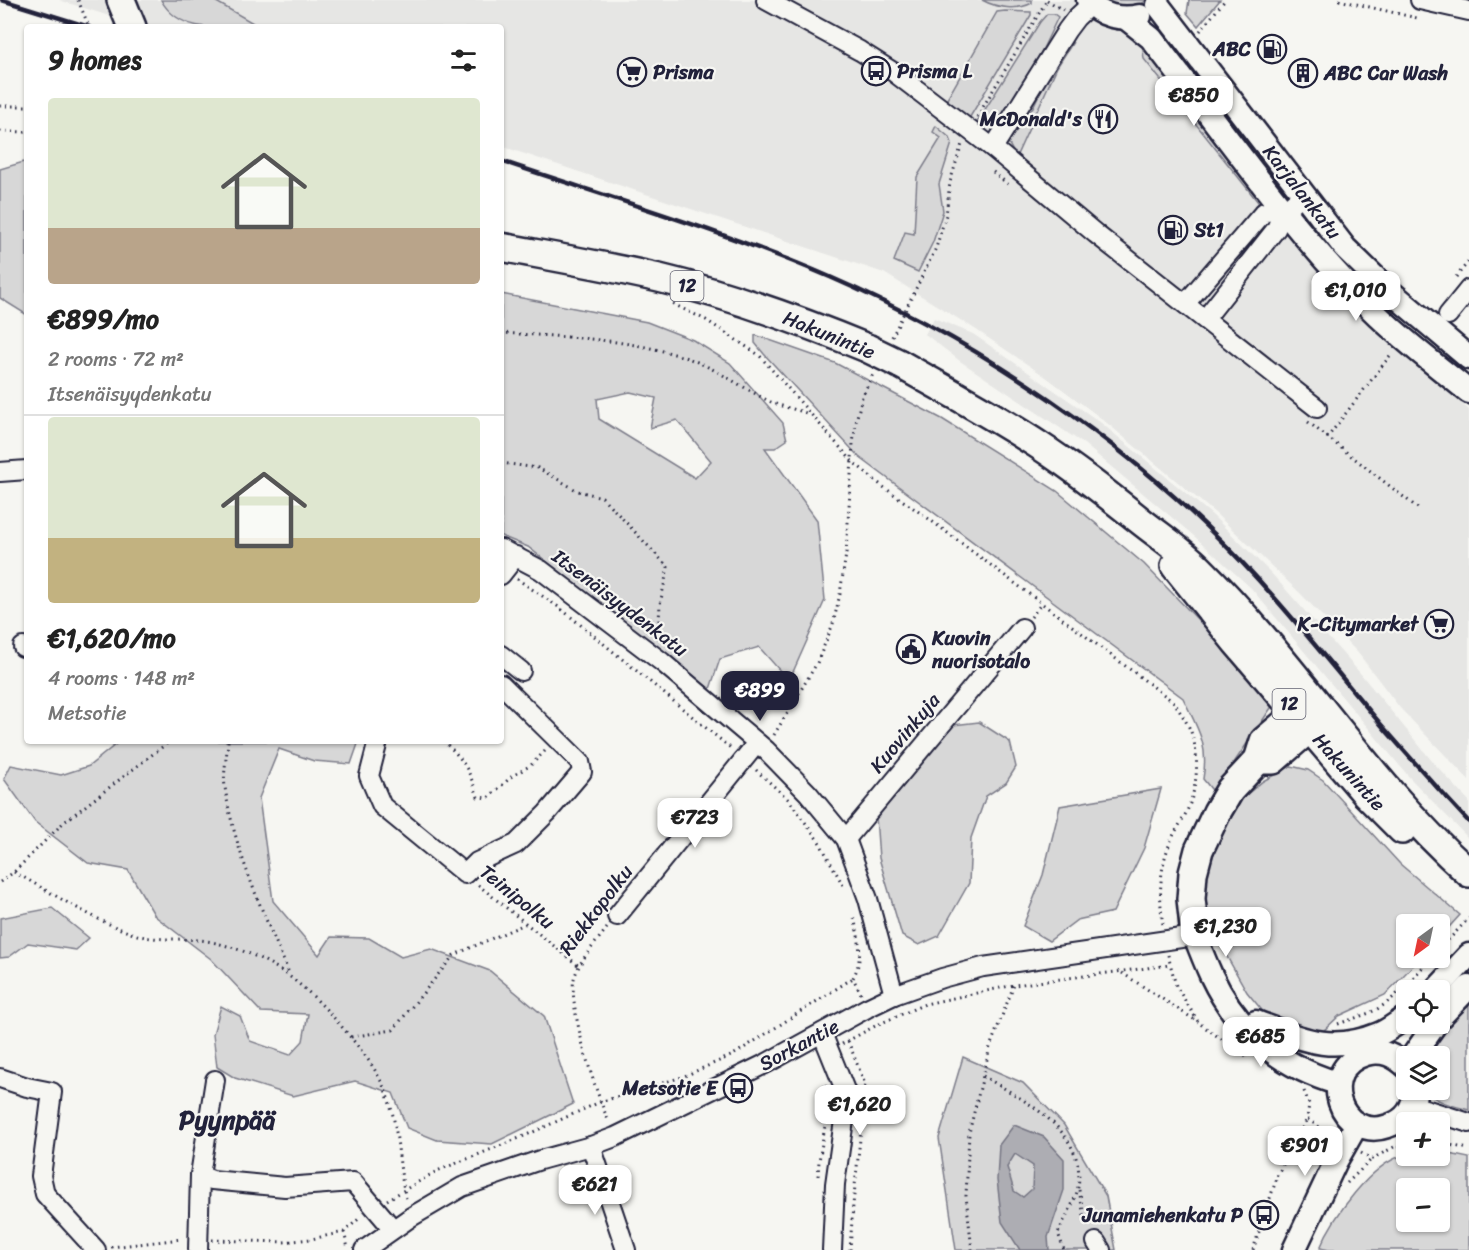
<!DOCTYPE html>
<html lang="en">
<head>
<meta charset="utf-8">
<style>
  body { margin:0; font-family:Sriracha,sans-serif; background:#f2f2f2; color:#222; height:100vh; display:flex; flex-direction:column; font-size:22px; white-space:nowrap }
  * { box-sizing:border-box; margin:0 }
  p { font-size:20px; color:#767676 }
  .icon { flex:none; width:33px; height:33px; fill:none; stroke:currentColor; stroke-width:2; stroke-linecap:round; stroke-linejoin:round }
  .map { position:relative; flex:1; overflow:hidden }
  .details { position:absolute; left:24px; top:24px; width:480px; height:720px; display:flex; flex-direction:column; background:#fff; border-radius:6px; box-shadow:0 2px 4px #0004 }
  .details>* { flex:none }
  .needle { width:39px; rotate:213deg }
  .fabs { position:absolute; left:1396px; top:914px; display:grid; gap:12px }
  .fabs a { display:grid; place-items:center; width:54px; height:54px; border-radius:6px; background:#fff; box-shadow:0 2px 4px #0004; font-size:30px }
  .price { position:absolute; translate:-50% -51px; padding:0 14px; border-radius:12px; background:#fff; color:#222; font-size:20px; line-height:39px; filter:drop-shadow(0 2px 3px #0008) }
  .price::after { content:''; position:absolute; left:50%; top:36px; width:18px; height:14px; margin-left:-9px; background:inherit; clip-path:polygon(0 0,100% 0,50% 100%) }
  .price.current { background:#22223b; color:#fff }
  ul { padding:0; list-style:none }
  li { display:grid; align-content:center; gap:12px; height:318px; padding:0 24px }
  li+li { border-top:2px solid #e0e0e0 }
  li span { display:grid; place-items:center; height:186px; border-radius:6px; color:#555 }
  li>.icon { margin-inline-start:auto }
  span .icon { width:108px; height:108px; fill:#fffc; stroke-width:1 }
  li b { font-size:26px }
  h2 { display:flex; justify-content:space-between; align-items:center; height:72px; padding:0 24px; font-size:26px }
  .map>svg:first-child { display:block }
</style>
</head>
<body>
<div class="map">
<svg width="1469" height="1250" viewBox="0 0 1469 1250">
  <rect width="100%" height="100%" fill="#f6f6f2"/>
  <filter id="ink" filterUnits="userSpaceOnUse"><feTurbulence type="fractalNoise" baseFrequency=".0167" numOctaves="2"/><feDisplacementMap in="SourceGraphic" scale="12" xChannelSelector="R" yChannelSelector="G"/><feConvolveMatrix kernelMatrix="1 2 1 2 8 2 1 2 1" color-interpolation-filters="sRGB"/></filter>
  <g filter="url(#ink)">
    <g fill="#e6e6e4">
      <path d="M59 0H1076L1088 16 1119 26 1146 47 1257 190 1296 247 1341 298 1469 410V780L1400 708 1358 653 1300 593 1215 513 1102 419 1046 377 975 329 884 273 501 146V27H144Z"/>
      <path d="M934 318 973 334 1100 422 1211 514 1271 573 1360 673 1432 761 1469 801V839L1410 778 1251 588 1194 536 1084 444 960 361 925 334Z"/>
    </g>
    <g fill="#d7d7d7" stroke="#7c7c89" stroke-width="1.5" fill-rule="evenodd">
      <path d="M161 0H213L260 27C225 27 181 36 161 0Z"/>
      <path d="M982 0H1032V3C1017 11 997 8 982 0Z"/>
      <path d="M1102 0H1147C1133 11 1117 9 1102 0Z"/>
      <path d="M1189 0H1220L1198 26 1187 13Z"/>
      <path d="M1005 11 1031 12V15L967 122 946 101 997 12Z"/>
      <path d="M1047 14H1054L1058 17C1048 39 1011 116 993 125 986 129 981 128 974 127L1040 22Z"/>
      <path d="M1073 42 1057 67 1016 157 1008 142 1032 109 1053 65Z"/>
      <path d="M1146 47 1259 196 1258 202 1144 59 1143 50Z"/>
      <path d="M936 126 950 138 952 143 939 184 943 211 933 242 918 272 894 261 905 232 914 234 917 177 941 138 933 132Z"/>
      <path d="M27 161V315L0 298V169Z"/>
      <path d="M501 294 647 322 693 340 730 363 783 423 787 440 775 448H765L817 520 825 600 789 681 759 647 720 659 710 689 528 547 501 536ZM630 392 656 398 650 428 677 420 711 461 695 478 599 419 597 399Z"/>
      <path d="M755 335 835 363 942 419 1057 491 1144 564 1229 652 1273 705 1225 776 1212 790 1203 779C1209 744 1198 729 1183 698L859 457 764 354 755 343Z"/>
      <path d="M979 722 1010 742 1016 767 1006 783 986 796 971 838 969 883 939 936 919 945 902 936 879 858 876 817 953 725Z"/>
      <path d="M120 741H359L351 764 314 761 279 749 259 798 273 901 319 955 331 937 369 938 401 957 431 949 490 971 544 1016 573 1104 492 1144 437 1140 407 1128 393 1093 355 1081 293 1096 235 1078 217 1067 213 1034 221 1006 240 1016 250 1041 290 1055 303 1041 308 1014 261 1012 211 959 155 916 128 870 88 863 35 822 4 779 11 765 61 775 89 766Z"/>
      <path d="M1291 766 1308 770 1323 780 1400 864 1460 915 1440 937V924H1407V957H1421L1385 995 1339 1016 1321 1033 1302 1031 1265 1014 1247 992 1221 946 1219 929 1206 907 1205 878 1220 837 1239 801 1263 781Z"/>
      <path d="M1161 789 1144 848 1113 912 1077 920 1049 941 1023 926 1043 875 1060 806Z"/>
      <path d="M52 908 89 938 76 950 28 943 9 957 0 958V918Z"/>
      <path d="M1469 1005V1110C1454 1106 1434 1102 1425 1089H1440V1056H1424L1433 1042Z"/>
      <path d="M963 1057 1023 1083 1064 1125 1106 1196 1116 1250H956L939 1138Z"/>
      <path d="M1440 1152 1469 1158V1250H1329L1320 1248C1333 1217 1371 1164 1404 1155 1412 1153 1429 1155 1440 1155ZM1407 1188H1440V1221H1407Z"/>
    </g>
    <path fill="#adadb3" stroke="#757583" stroke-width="1.5" fill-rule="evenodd" d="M1014 1125 1044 1137 1064 1159V1190L1048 1237 1049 1250H1020L1002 1222 997 1180 999 1145ZM1015 1154 1033 1166 1032 1189 1023 1197 1014 1191 1007 1167Z"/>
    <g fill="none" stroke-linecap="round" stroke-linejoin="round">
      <g stroke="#22223b" stroke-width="22">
        <g id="minor">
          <path d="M766 0 860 51 895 73 993 148 1096 234 1317 408"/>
          <path d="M1420 0 1469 11"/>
          <path d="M993 148 1067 30 1076 18 1091 4"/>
          <path d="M1185 304 1264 212 1284 211"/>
          <path d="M1448 315 1469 289"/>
          <path d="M1205 319 1276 229 1284 211 1303 194"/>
          <path d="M0 472 27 470"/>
          <path d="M501 549 541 570 662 662 766 750 808 793 846 839 868 899 894 995"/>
          <path d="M501 575 516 556"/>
          <path d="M23 647 27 648"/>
          <path d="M501 655 521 671"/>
          <path d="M378 741 369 776 382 806 465 874 477 862 516 844 547 813 582 772 580 762 501 684"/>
          <path d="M846 839 1022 628"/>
          <path d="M617 916 757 743"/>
          <path d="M822 1033 845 1090 846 1106 835 1184 832 1250"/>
          <path d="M0 1078 27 1087 52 1092 41 1176 45 1194 96 1250"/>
          <path d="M215 1080 200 1175 212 1180 285 1187 353 1182 393 1229"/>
          <path d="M1413 1105 1469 1123"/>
          <path d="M591 1146 626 1250"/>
          <path d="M1096 1242 1101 1250"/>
          <path d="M198 1250 200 1175"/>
          <path d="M364 1250 411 1217 462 1187 540 1160 591 1146 615 1137 767 1063 867 1008 894 995 942 978 983 967 1195 936"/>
        </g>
      </g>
      <g stroke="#22223b" stroke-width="27">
        <g id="major">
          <path d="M1088 0C1100 17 1122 20 1140 16"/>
          <path d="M1158 5 1345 248 1386 288 1469 358"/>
          <path d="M1127 19 1151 38C1221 128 1291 230 1372 310 1402 340 1436 365 1469 392"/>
          <path d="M1195 936C1200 949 1205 962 1211 975 1237 1030 1279 1066 1337 1083"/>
          <path d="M1436 990 1469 955"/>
          <path d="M1440 1017 1469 987"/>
          <path d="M1256 1022C1302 1039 1330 1054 1379 1034 1389 1030 1398 1022 1407 1017"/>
          <path d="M1413 1056 1436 1023"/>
          <path d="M1407 1067C1395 1056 1383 1049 1366 1054 1315 1069 1340 1143 1388 1126 1407 1120 1413 1108 1416 1089"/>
          <path d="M1294 1250 1336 1161 1357 1124"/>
        </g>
      </g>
      <g stroke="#22223b" stroke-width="32">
        <g id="highway">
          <path d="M121 0 132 27"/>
          <path d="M501 247C554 257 606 266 659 278 730 295 799 320 867 348"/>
          <path d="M900 364C946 390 993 415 1037 444 1074 468 1108 495 1142 522 1161 537 1182 551 1199 568 1296 663 1367 782 1469 873"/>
          <path d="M1175 566 1236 642 1366 794 1402 830"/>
          <path d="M1258 760H1273L1310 728 1319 712"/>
          <path d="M1195 936 1191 899 1193 873 1199 850 1217 812 1230 790 1258 760 1264 741 1297 713 1315 709"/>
        </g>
      </g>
      <g stroke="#22223b" stroke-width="3" stroke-dasharray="1.5 4.5" stroke-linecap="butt">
        <path d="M78 0 89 27"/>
        <path d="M1047 0 1063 10"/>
        <path d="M1339 0 1417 18"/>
        <path d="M1200 31 1225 0"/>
        <path d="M0 106H27"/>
        <path d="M977 117 1047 0"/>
        <path d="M0 131 27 132"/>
        <path d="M993 172 1009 185"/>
        <path d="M1456 277 1469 261"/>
        <path d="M673 304 706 320 759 355 852 461 882 486 929 519 1175 703C1180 713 1189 724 1192 735 1200 759 1197 788 1187 811 1182 822 1174 832 1170 843 1159 869 1159 898 1163 925"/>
        <path d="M501 333C565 337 629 338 690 359 719 370 744 389 771 402 782 407 795 409 806 413"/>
        <path d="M892 337 936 248 946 215 950 182 962 144"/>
        <path d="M1308 422 1419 509"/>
        <path d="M1327 438 1392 353"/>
        <path d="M501 463 538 468 578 491 602 497 668 567 660 604 658 639"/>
        <path d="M517 579 560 608 733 750"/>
        <path d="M1031 617 1041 604"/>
        <path d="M774 735 817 663 833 624 840 594 846 554 853 443 857 417 862 397 874 372"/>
        <path d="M228 741C227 755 223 773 225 787 234 851 264 914 289 973"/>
        <path d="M443 741C465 760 469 771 478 797L488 798 511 777 531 765 546 750"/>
        <path d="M756 770 789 800 820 843 845 889"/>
        <path d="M14 872C52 893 90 918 131 933 157 943 185 936 212 942 274 956 308 987 348 1034 365 1055 377 1069 387 1095 400 1130 397 1167 407 1202"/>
        <path d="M0 882 14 872 63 823 170 741"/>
        <path d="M478 885 579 966"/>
        <path d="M854 918C859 939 864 957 853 978L861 994"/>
        <path d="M607 928C596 943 579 960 574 979 568 1007 596 1094 609 1122"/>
        <path d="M1440 949 1469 918"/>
        <path d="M1168 955 1176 986 1199 1023 1249 1059"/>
        <path d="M1122 973 1198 1022"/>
        <path d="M1338 1024C1354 1018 1372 1014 1385 1004 1403 991 1417 973 1432 957"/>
        <path d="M351 1037 393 1030 454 955 525 924"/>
        <path d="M848 1041 865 1084 863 1102"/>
        <path d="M842 1044 877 1025 925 1004 1014 985 1170 965"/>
        <path d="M983 1076C1023 1100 1087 1130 1078 1187 1076 1200 1064 1220 1058 1233L1064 1250"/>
        <path d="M825 1085 826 1120"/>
        <path d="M1304 1091 1309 1104 1307 1119 1330 1134"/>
        <path d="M1440 1143 1469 1149"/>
        <path d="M1361 1153 1372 1159 1394 1147 1407 1143"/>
        <path d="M818 1176 819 1161 825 1126"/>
        <path d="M1347 1183 1372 1159"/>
        <path d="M1079 1190 1085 1221 1090 1229"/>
        <path d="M387 1200 437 1171 522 1137 600 1102 682 1077 733 1055 853 978"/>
        <path d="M344 1232 348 1248"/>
        <path d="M212 1240 284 1242 311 1239 344 1232 361 1217"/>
        <path d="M111 1247 182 1239"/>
        <path d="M850 1250 853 1205 862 1120"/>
        <path d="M972 1250 966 1196 969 1133 990 1047 1014 985"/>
        <path d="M1253 1250 1278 1174 1307 1119"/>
      </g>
      <use href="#minor" stroke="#f6f6f2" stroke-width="18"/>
      <use href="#major" stroke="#f6f6f2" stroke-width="22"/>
      <use href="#highway" stroke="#f6f6f2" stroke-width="27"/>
      <g stroke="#22223b" stroke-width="4.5">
        <path d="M2 0 89 27"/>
        <path d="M501 161C611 198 724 231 830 277 966 336 1098 423 1205 525 1272 589 1325 658 1384 728 1412 760 1440 791 1469 822"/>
      </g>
      <g stroke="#22223b" stroke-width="32" stroke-linecap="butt">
        <path id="highway-bridge" d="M867 348 900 364"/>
      </g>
      <use href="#highway-bridge" stroke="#f6f6f2" stroke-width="27"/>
    </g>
  </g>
  <defs>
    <g id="fuel-ring" transform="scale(1.5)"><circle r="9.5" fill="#f6f6f2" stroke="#22223b" stroke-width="1.5"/><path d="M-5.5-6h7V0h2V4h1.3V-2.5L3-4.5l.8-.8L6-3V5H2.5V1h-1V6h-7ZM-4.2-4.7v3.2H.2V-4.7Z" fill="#22223b"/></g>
    <g id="bus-ring" transform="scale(1.5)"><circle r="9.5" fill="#f6f6f2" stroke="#22223b" stroke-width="1.5"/><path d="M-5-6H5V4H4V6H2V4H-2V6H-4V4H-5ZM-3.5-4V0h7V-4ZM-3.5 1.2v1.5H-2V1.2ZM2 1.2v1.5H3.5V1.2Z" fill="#22223b"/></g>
    <g id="supermarket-ring" transform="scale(1.5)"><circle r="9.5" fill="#f6f6f2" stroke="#22223b" stroke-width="1.5"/><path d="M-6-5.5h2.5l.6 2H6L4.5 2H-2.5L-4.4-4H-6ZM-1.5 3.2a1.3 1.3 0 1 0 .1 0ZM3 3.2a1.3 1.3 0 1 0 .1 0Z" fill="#22223b"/></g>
    <g id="building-ring" transform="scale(1.5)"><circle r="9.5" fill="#f6f6f2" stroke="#22223b" stroke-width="1.5"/><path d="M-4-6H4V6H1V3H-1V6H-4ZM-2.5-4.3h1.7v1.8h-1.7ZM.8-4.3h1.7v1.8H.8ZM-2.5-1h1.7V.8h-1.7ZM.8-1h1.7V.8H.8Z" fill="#22223b"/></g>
    <g id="restaurant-ring" transform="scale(1.5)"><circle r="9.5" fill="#f6f6f2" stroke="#22223b" stroke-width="1.5"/><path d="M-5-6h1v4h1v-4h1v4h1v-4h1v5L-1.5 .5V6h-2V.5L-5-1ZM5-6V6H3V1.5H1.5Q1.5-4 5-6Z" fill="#22223b"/></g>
    <g id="civic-ring" transform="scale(1.5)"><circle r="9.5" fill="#f6f6f2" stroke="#22223b" stroke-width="1.5"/><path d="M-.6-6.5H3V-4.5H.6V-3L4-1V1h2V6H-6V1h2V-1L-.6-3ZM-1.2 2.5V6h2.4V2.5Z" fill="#22223b"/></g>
  </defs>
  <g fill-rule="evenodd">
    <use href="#fuel-ring" x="1272" y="49"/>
    <use href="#bus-ring" x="876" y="71"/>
    <use href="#supermarket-ring" x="632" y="72"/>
    <use href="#building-ring" x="1303" y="73"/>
    <use href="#restaurant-ring" x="1103" y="119"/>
    <use href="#fuel-ring" x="1173" y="230"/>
    <use href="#supermarket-ring" x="1439" y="624"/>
    <use href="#civic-ring" x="911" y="649"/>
    <use href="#bus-ring" x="738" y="1088"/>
    <use href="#bus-ring" x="1264" y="1215"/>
  </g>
  <g text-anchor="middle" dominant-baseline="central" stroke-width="4.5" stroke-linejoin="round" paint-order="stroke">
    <g fill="#f6f6f2" stroke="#626272" stroke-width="1.5">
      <rect x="670.5" y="271" width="33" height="30" rx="4.5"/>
      <rect x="1272.5" y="689" width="33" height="30" rx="4.5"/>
    </g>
    <g font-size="18" font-weight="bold" fill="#22223b">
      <text x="687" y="286">12</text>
      <text x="1289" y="704">12</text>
    </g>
    <g font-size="20" font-weight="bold" fill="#22223b" stroke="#f6f6f2" text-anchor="end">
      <text x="1251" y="49">ABC</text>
      <text x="897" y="71" text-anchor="start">Prisma L</text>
      <text x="653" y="72" text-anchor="start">Prisma</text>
      <text x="1324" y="73" text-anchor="start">ABC Car Wash</text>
      <text x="1082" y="119">McDonald's</text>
      <text x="1194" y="230" text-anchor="start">St1</text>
      <text x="1418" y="624">K-Citymarket</text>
      <text x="932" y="638" text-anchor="start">Kuovin<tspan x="932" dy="23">nuorisotalo</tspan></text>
      <text x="717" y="1088">Metsotie E</text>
      <text x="1243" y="1215">Junamiehenkatu P</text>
    </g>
    <g font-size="20" fill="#22223b" stroke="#f6f6f2">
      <text transform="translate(1302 192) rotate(52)">Karjalankatu</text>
      <text transform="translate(829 335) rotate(22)">Hakunintie</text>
      <text transform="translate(620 603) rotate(37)">Itsenäisyydenkatu</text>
      <text transform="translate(905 733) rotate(-50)">Kuovinkuja</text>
      <text transform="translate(1349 772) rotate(48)">Hakunintie</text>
      <text transform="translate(517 897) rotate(39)">Teinipolku</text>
      <text transform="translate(596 910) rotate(-53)">Riekkopolku</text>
      <text transform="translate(799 1045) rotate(-28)">Sorkantie</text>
    </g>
    <g font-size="26" font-weight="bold" fill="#22223b" stroke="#f6f6f2">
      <text x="227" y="1120">Pyynpää</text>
    </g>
  </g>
</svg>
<div class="fabs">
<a><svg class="needle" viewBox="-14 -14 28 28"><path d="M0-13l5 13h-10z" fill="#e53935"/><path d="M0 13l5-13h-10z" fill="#767676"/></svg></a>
<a><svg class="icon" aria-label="locate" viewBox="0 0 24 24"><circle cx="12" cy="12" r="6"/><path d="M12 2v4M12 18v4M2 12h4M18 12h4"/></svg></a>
<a><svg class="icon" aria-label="layers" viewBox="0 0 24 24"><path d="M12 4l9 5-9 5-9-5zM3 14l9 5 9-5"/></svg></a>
<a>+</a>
<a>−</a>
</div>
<b class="price" style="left:1194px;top:127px">€850</b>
<b class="price" style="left:1356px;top:322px">€1,010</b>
<b class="price current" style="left:760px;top:722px">€899</b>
<b class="price" style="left:695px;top:849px">€723</b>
<b class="price" style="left:1226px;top:958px">€1,230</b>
<b class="price" style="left:1261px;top:1068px">€685</b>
<b class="price" style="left:860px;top:1136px">€1,620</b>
<b class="price" style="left:1305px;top:1177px">€901</b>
<b class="price" style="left:595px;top:1216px">€621</b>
<section class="details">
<h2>9 homes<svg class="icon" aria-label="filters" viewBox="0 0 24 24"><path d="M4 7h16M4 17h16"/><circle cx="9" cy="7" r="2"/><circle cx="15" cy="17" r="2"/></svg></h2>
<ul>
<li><span style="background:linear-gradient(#dfe7d0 70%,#b9a48a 0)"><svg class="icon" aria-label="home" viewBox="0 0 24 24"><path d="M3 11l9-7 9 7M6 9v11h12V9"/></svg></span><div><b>€899/mo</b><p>2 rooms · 72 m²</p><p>Itsenäisyydenkatu</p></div></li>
<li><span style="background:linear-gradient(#dfe7d0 65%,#c2b280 0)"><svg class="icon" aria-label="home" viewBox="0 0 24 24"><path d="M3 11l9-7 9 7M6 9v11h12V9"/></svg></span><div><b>€1,620/mo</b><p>4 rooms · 148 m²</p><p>Metsotie</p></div></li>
</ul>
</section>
</div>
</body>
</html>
